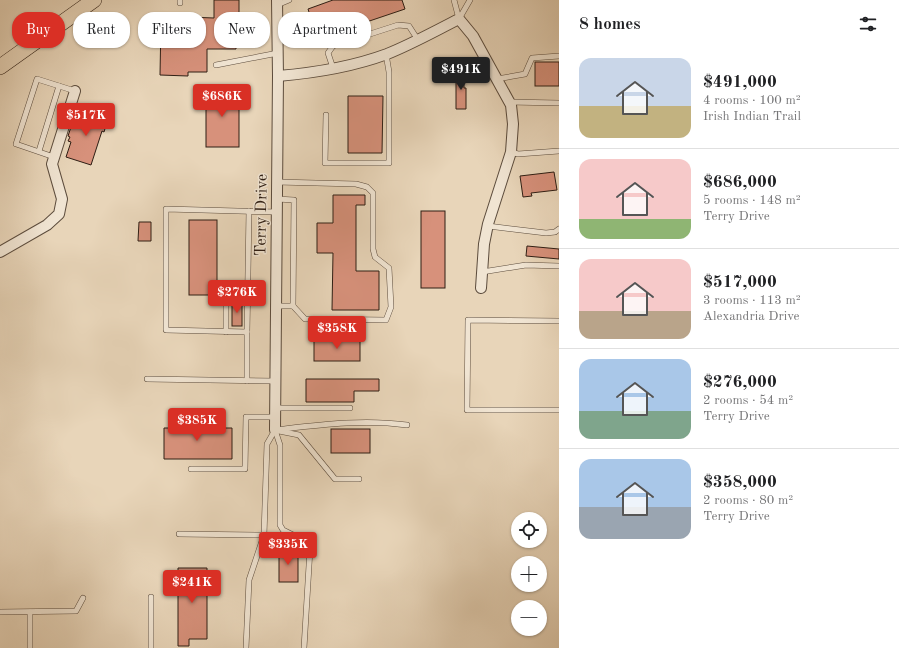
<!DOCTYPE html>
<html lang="en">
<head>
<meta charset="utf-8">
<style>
  body { margin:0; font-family:"Old Standard TT",serif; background:#f6f6f6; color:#202124; height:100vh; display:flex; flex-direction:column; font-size:15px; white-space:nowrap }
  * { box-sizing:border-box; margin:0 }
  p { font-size:13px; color:#757577 }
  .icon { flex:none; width:22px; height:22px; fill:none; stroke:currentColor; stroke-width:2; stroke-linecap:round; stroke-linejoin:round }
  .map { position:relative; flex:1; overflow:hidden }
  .panel { display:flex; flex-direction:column; background:#fff; width:340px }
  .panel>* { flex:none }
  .banner { position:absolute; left:12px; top:12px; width:380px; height:36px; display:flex; gap:8px }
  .tools { position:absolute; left:511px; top:512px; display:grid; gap:8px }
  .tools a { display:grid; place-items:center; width:36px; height:36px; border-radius:50%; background:#fff; box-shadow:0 1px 3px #0004; font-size:20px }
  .price { position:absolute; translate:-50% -34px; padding:0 9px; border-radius:4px; background:#d93025; color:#fff; font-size:13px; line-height:26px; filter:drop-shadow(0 1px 2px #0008) }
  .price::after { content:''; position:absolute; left:50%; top:24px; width:12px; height:9px; margin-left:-6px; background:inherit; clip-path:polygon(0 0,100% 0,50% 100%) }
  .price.active { background:#222; color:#fff }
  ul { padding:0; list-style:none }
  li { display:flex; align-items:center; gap:12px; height:100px; padding:0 20px }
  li+li { border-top:1px solid #e0e0e0 }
  li span { display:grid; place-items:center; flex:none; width:112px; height:80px; border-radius:12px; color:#555 }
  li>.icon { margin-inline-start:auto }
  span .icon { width:48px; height:48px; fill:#fffc; stroke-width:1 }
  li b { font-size:17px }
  h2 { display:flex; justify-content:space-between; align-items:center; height:48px; padding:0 20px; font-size:17px }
  .pill { padding:0 14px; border-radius:16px; background:#fff; box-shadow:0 1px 3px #0004; font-size:14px; line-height:36px }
  .pill.active { background:#d93025; color:#fff }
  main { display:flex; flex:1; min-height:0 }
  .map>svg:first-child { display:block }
</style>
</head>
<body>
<main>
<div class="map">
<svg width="559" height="648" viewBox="0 0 559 648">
  <rect width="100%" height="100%" fill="#e8d5b9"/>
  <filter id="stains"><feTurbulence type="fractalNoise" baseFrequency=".005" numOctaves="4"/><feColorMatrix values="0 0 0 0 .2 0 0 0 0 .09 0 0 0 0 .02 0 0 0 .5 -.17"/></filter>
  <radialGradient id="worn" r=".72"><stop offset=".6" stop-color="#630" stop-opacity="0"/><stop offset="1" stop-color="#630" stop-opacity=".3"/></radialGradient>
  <g fill="#d7917b" stroke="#2e1e14">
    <path d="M214 0H239V13H236V49H207V72H188V76L160 75 161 21H188V17L214 18Z"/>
    <path d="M333 0H402L405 9 322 37 321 32 316 34 308 9Z"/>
    <rect x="535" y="62" width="24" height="24"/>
    <path d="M464 71V88H466V109H456V72Z"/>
    <rect x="206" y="90" width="33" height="57"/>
    <path d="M348 96H383L382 153H348Z"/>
    <path d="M82 109 107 118 105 121 107 122 104 132 102 131 91 165 66 157 71 142 68 141 70 137 68 136 71 127 73 128 74 124 77 125Z"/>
    <path d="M554 172 557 190 531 193 532 196 523 197 520 176Z"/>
    <path d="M333 195H365V205H356V271H379V310H332L333 253H317V223H333Z"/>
    <rect x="421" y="211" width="24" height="77"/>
    <rect x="189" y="220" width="28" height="75"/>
    <path d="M139 222H151V241H138Z"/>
    <path d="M527 246 559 249V259L526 256Z"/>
    <rect x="232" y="303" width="10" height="23"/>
    <rect x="314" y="338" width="46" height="23"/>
    <path d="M306 379H379V391H354V402H306Z"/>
    <path d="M177 418H193V428H232V459H164V428H177Z"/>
    <rect x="331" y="429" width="39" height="24"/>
    <rect x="279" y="551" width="19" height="31"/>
    <path d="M178 568H207V639H189V646H178V587H174V577H178Z"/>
  </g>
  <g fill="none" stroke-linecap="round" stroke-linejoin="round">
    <g stroke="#5c4c3d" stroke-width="6">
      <g id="service">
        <path d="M454 0 459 19"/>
        <path d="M180 3V0"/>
        <path d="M277 5 289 0"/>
        <path d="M459 19 470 0"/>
        <path d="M216 65 278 53"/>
        <path d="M333 68 328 53 333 46 398 25 409 26 418 40"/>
        <path d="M497 79 525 74 532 58 559 56"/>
        <path d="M509 102 559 103"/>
        <path d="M326 115 325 163H389V72L386 54"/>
        <path d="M39 151 59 86"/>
        <path d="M511 152 518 154 559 151"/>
        <path d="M54 157 16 144 37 79 75 91"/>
        <path d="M277 182 356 184 367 187 373 193V249L375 257 389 268 391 307 386 320 305 319 293 306"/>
        <path d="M249 211 247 332 166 330V209L277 212"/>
        <path d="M488 226 546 233 555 232 559 229"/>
        <path d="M482 272 526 265 559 266"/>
        <path d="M276 306H293L294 200 277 199"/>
        <path d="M559 321 468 320 467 410H559"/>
        <path d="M226 332V298L247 299"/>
        <path d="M247 332V381"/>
        <path d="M147 379 275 381"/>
        <path d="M275 408H350"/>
        <path d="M275 430 280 445V525L283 530 309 543 310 549 304 648"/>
        <path d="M275 430C319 425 362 419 407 425"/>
        <path d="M279 431 299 435 335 479H359"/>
        <path d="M191 469H245L246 417H275"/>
        <path d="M179 534 264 535 267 444 275 430"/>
        <path d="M0 612 76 611 83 598"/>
        <path d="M30 612V648"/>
        <path d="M151 648V597"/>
        <path d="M246 648 249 580 264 535"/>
      </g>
    </g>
    <g stroke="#5c4c3d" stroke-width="12">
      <g id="minor">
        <path d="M278 76C314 73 352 67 387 54 412 44 435 31 459 19L473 36 511 105 513 124 511 152 488 224 484 244 481 288"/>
        <path d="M0 252 47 225 59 214 62 199 52 164 75 91"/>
        <path d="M275 430 278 76 277 0"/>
      </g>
    </g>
    <g stroke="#2e1e14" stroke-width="16">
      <path id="primary" d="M0 67 94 0"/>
    </g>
    <use href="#service" stroke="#f0e4d2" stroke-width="5"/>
    <use href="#minor" stroke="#f0e4d2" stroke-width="10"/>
    <use href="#primary" stroke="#e8d5b9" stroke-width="15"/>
  </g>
  <g text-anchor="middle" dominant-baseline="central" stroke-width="3" stroke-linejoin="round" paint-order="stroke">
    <g font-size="16" fill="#2e1e14" stroke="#f0e4d2">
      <text transform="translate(262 215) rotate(-89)">Terry Drive</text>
    </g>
  </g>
  <rect width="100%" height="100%" filter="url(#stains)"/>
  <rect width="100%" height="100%" fill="url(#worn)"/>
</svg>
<div class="tools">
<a><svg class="icon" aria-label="locate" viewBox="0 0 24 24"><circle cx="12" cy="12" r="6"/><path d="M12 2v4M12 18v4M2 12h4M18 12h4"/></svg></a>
<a>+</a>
<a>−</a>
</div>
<b class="price active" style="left:461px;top:91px">$491K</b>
<b class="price" style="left:222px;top:118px">$686K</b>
<b class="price" style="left:86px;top:137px">$517K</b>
<b class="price" style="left:237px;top:314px">$276K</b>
<b class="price" style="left:337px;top:350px">$358K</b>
<b class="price" style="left:197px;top:442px">$385K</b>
<b class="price" style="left:288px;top:566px">$335K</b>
<b class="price" style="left:192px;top:604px">$241K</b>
<div class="banner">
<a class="pill active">Buy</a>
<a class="pill">Rent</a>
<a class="pill">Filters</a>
<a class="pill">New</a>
<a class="pill">Apartment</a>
</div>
</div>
<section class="panel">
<h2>8 homes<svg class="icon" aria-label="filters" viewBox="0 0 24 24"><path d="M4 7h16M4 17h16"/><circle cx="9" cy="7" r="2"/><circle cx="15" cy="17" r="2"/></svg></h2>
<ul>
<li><span style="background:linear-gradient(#c9d6e8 60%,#c2b280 0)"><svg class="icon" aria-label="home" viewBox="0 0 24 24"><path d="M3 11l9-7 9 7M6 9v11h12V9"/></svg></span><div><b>$491,000</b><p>4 rooms · 100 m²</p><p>Irish Indian Trail</p></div></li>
<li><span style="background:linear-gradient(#f6c9c9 75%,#8fb573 0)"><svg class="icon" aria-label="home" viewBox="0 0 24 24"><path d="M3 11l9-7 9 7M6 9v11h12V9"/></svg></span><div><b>$686,000</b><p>5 rooms · 148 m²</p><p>Terry Drive</p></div></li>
<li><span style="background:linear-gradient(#f6c9c9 65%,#b9a48a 0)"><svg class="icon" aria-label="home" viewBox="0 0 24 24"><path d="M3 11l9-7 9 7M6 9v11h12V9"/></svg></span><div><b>$517,000</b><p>3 rooms · 113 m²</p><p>Alexandria Drive</p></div></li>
<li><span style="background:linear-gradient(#a9c7e8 65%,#7fa58c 0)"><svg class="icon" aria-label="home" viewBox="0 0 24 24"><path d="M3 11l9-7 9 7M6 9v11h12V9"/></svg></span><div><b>$276,000</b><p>2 rooms · 54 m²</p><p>Terry Drive</p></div></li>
<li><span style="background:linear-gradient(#a9c7e8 60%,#9aa5b1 0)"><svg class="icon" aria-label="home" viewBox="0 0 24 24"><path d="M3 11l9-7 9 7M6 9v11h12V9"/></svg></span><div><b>$358,000</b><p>2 rooms · 80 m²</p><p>Terry Drive</p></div></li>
</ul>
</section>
</main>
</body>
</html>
